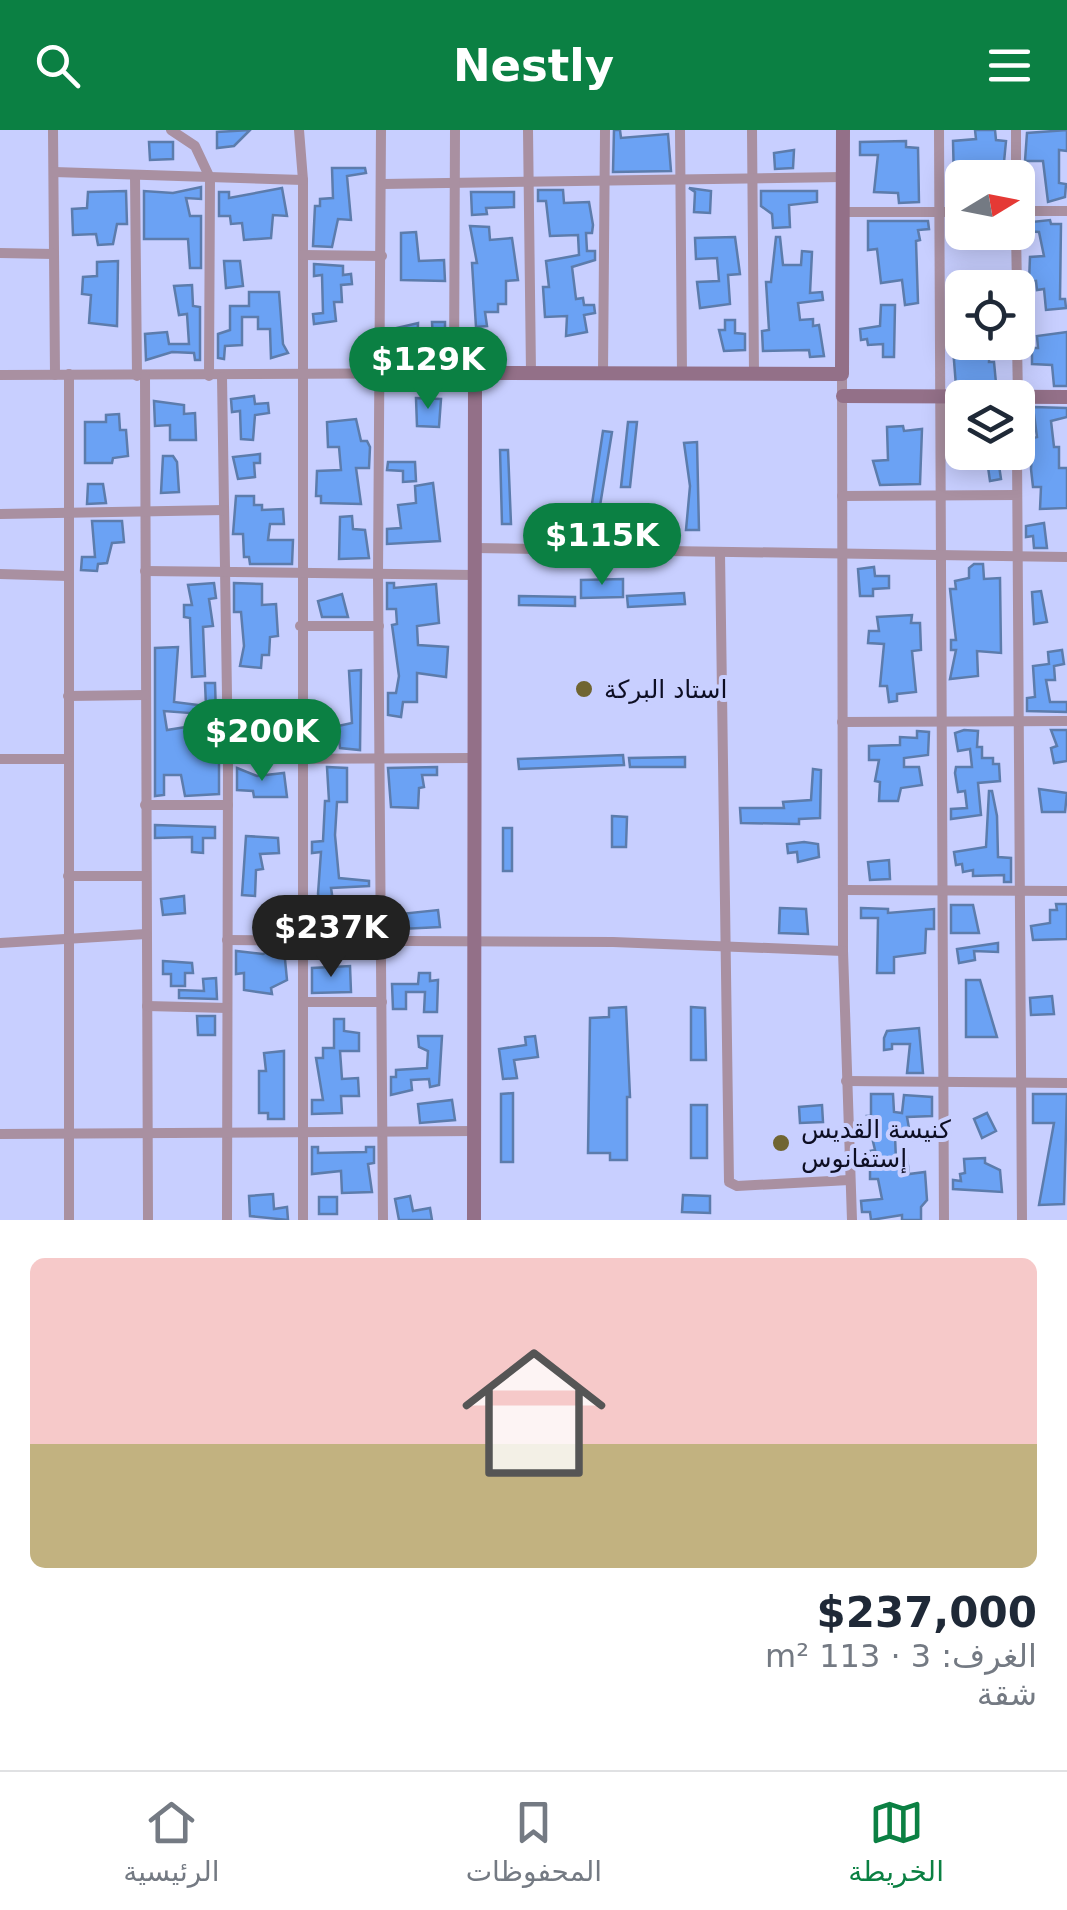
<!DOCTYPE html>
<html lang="ar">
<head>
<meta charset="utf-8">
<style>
  body { margin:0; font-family:"DejaVu Sans",Vazirmatn,sans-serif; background:#f6f6f7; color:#1f2937; direction:rtl; height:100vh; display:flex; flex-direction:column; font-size:38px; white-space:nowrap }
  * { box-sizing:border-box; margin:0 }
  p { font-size:32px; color:#747a83 }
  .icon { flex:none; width:55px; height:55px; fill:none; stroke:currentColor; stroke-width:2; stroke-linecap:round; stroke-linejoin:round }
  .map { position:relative; height:1090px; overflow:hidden; direction:ltr }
  .details { display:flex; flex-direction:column; background:#fff; flex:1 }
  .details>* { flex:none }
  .needle { width:65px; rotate:80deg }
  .buttons { position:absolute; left:945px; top:30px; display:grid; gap:20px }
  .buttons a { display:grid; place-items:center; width:90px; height:90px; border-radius:15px; background:#fff; box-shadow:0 5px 25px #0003; font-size:50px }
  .price { position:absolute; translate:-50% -85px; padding:0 22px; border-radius:35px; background:#0b8043; color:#fff; font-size:32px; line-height:65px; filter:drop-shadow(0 2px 5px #0008) }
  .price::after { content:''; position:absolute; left:50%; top:60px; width:30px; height:22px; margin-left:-15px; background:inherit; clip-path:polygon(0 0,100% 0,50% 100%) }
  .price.current { background:#222; color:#fff }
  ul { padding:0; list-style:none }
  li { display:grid; align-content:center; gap:20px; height:530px; padding:0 30px }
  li+li { border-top:2px solid #e0e1e3 }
  li span { display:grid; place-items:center; height:310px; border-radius:15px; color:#555 }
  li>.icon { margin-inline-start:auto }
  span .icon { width:180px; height:180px; fill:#fffc; stroke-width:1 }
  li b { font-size:42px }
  header { display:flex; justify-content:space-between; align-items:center; height:130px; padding:0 30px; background:#0b8043; color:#fff; font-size:45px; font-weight:800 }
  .dock { display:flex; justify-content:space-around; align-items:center; height:140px; border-top:2px solid #e0e1e3; background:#fff; font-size:28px; color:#747a83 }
  .dock a { display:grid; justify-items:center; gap:5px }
  .dock .current { color:#0b8043 }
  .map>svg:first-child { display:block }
</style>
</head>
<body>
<header><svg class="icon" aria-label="menu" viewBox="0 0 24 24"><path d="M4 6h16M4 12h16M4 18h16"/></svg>Nestly<svg class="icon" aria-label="search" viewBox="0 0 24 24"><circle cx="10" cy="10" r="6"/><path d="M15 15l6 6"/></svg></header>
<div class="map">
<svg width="1067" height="1090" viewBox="0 0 1067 1090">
  <rect width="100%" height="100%" fill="#c8cfff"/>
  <g fill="#6ba2f4" stroke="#5c7cac" stroke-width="2.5">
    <path d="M250 0 234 16 217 18V2Z"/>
    <path d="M614 0H620L621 8 668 4 671 41 613 42Z"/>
    <path d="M975 0H995L996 10 1006 11 1004 32H995V48L954 52 953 11 976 9Z"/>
    <path d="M1067 0V21L1059 20V53L1066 54 1065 67 1048 72 1043 31H1025L1027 3Z"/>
    <path d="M906 11V17L918 18 919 72 899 73 898 63 874 62 878 25H860V12Z"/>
    <path d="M149 12H173V29L150 30Z"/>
    <path d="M794 20 793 38 775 39 774 23Z"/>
    <path d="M332 38H365L366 43 347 46 351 90 338 89 332 117 313 116 315 76H320V69L333 68Z"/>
    <path d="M201 57V69L186 68 190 86H201V138H190L188 109H144V61L173 63Z"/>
    <path d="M282 58 287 86 273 85 271 108 244 110 242 93 231 94 230 86H219V62H229V68Z"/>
    <path d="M689 58 711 61 710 83 694 82 695 62Z"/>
    <path d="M538 60H563L564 73 589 72 593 95 592 103H586L587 121H595V130L572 137 576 169 583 168 584 175H594L595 183 584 185 587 202 566 206 567 186 545 187 543 157H549L546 131 579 125 578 105 550 106 546 71H538Z"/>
    <path d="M126 61 127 94H117L113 114 98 115 96 104 73 105 72 79 87 78 88 62Z"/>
    <path d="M761 61H817V72L789 75 790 97 773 98 772 84 761 76Z"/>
    <path d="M471 62H514V77L486 78 487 84 472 85Z"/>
    <path d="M1050 90 1051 94H1061L1060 169H1065L1066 178 1046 180 1044 159 1037 160 1036 151 1029 152 1030 127 1044 126 1039 102 1025 101 1022 93Z"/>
    <path d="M868 91H928L929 99 918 100 920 110 916 111 918 173 905 175 902 150 881 153 877 119 868 120Z"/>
    <path d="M470 96 489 97 490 110 512 108 518 150 506 151V174H498V182H485L487 196 476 197 472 133H477Z"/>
    <path d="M416 102 419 131 444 130 445 151 401 150V103Z"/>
    <path d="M735 107 740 144 728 145 730 174 700 178 697 152 719 151 717 128 696 129 695 108Z"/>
    <path d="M776 107H780L783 135H801L802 121 812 122 810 163 822 162 823 170 798 173 800 190 813 189V196L819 195 824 226 810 227 809 220 763 221 762 201 769 200 766 152H771Z"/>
    <path d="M118 131 117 196 89 193 91 165 82 164 83 147 97 146V132Z"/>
    <path d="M224 131H240L243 156 226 158Z"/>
    <path d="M314 134 343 136V145L351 144 352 154 341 155 342 172H334L336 191 314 194 313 184 323 183 322 145 314 146Z"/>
    <path d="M192 155 193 176 200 177V230H195L194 223 172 222 146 230 145 204 167 202 169 214H189L187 184 179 185 174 156Z"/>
    <path d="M249 162H279L283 214 288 223 271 228 270 199H258V187H242V215L225 216 224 229 218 228V204L230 200V176H249Z"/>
    <path d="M881 175H895L894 227H883V214L868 215 867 209 861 210 860 199 880 196Z"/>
    <path d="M725 190H735V203L745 204V220L724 221 719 200H725Z"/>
    <path d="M432 192H445V228H434Z"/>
    <path d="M418 193 417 228H388V200Z"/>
    <path d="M1067 202V256H1054L1052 235 1032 234V218H1038L1037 206Z"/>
    <path d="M990 213 989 232H994L996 253 956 256 953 218Z"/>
    <path d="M254 266 255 274 268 273 269 283 255 285 253 310 241 309 240 281 232 282 231 269Z"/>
    <path d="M416 268 441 269 439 297 417 296Z"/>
    <path d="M154 271 184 275V284L195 283 196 310H170V295L155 296Z"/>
    <path d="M1033 277 1067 278V287L1051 291 1054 317H1059V338H1067V378L1040 379 1041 357H1033L1031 339 1033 308 1037 307Z"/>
    <path d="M119 284 120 300H126L128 326 113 328 112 333H85V292H106V285Z"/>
    <path d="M356 289 361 311H367L370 317 369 338H356L361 374 321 373V366H316L317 341 341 340 339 317H328L327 292Z"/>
    <path d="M628 292H637L630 357H621Z"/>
    <path d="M903 296 904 301 922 299 920 354 880 355 873 331 888 330 887 297Z"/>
    <path d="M603 301 612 302 598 388 590 387Z"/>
    <path d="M697 312 699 400H686L690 356 684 313Z"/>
    <path d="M500 320H508L511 394H502Z"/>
    <path d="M976 322H997L1001 349 990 351 988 337H976Z"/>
    <path d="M260 324V333H254L255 347 238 349 233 327Z"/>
    <path d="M163 326H173L177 332 179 362 161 363Z"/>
    <path d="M388 332H415L416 351 403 352V341L387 340Z"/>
    <path d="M433 353 440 411 387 414V399L401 398 398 375 416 373 415 356Z"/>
    <path d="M88 354H103L106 373 87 374Z"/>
    <path d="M236 366H254V375H262V380L283 379 284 394H270L268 410H293L292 434H250L249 427H244L243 404H233Z"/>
    <path d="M352 386 353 399 365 400 369 428 339 429 340 387Z"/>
    <path d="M92 391H122L124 412 112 413 107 433 98 434 97 441 81 440 82 427H95Z"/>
    <path d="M1044 393 1047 418H1034L1033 406 1026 407V396Z"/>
    <path d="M974 434H983L984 449 1000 448 1001 523 977 521 978 546 950 549 956 520H951V510H956L950 459H956L955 451 969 448V438Z"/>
    <path d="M874 437 875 446H889V458L873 459V466H860L858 439Z"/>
    <path d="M623 449V467L581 468V450Z"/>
    <path d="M214 453 216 468 209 469 213 496 203 497 205 546 192 547 190 488 184 487V475H192L188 455Z"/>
    <path d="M234 453 262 454V475L276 474 278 506 270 507 269 525H262L261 538 240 536 244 516 241 482H234Z"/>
    <path d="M387 453H394V458L436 454 439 493 417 496 418 515 448 517 446 547 417 543V572H403L401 587 388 585V563H396L399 546 392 495 397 494 396 479H387Z"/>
    <path d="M1041 461 1047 492 1034 494 1032 462Z"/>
    <path d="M684 463 685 474 628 477 627 466Z"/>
    <path d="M342 464 348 487H322L318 471Z"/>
    <path d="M519 466 575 467V476L519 475Z"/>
    <path d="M912 485 911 493H920L921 520 912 521 916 562 897 564V571L889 572 887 556H880L884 514 868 513 869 501H879L877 487Z"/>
    <path d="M178 517 174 572 206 576 205 553H215L216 585 164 581 167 600 186 597V603L205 604 204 617 219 616V664L185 666 181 645H164V665L155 666V518Z"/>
    <path d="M1062 520 1064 534 1054 536 1055 550H1046L1050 572H1067V582L1027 581V568L1035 567 1033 536 1049 534 1048 522Z"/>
    <path d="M361 540 360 620 340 618 338 596 352 593 349 541Z"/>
    <path d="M252 592 256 620H237L236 593Z"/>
    <path d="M964 600 978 601 977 617H982V628H993V634H999L1000 651 978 653 981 685 951 689V679L967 678 965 661 958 662 955 643 956 637H972L970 619 958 621 955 603Z"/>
    <path d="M1051 600H1067V631L1054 633 1051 618 1057 616Z"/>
    <path d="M917 601 929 602 928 625 904 628V637H919L922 655 901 658 898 671H879L880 652 875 651 879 630H869V616L900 615V607L917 608Z"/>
    <path d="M623 625 624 635 519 639 518 629Z"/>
    <path d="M685 627V637H630L629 628Z"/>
    <path d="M327 637 347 638V672H337L335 705 339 748 369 751V756L331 758 335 784 322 786 318 764 321 722 312 723V712L323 711 325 671H329Z"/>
    <path d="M437 637V645H422L424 657 419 658 418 678 391 677 388 638Z"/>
    <path d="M237 638 257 646 284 643 287 667H254L253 661 237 660Z"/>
    <path d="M813 639 821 640 820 688 799 689V694L741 693 740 678H784L783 672 811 670Z"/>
    <path d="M1039 659 1067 663 1065 682H1042Z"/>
    <path d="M989 661H992L997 686 998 727 1011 728V752H1004V745L973 746V740L963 742 962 734 956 735 954 722 986 717Z"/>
    <path d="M612 686 627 687 626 717H612Z"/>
    <path d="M155 695 215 697V708H203V723L192 722V707L155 708Z"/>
    <rect x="503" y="698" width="9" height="43"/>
    <path d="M246 706 278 708 279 723 260 724 263 739 256 740 255 766 242 765Z"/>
    <path d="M804 712 818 714 819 727 798 732 797 722 788 723 787 714Z"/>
    <path d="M889 730 890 749 870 750 868 732Z"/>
    <path d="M184 766 185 783 163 785 161 769Z"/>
    <path d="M1056 774H1067V809L1033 810 1031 796 1050 793V780H1057Z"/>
    <path d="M951 775H973L979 803H951Z"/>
    <path d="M780 778 806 779 808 804 779 803Z"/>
    <path d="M861 778 888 779V783L934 779V799H926L925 823 894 827V843H877L878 788H861Z"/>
    <path d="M438 780 440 797 401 799 400 784Z"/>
    <path d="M998 813V822L974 821 975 830 959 833 957 819Z"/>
    <path d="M276 819H284L287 850 271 858 272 864 244 860V843L236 844V821L263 824Z"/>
    <path d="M163 831 192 833 193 843H185V856H171V844H163Z"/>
    <path d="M350 836 351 862 312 863V838Z"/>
    <path d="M419 843H430V851L438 850 437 882H424L425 862H406V879H393L392 854H418Z"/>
    <path d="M216 848 217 869 179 868V860L204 861 203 849Z"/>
    <path d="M966 850H980L997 907H966Z"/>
    <path d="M1052 866 1054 884 1031 885 1030 868Z"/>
    <path d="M626 877 630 967H627V1030H610V1023H588L590 888 609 887V878Z"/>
    <path d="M691 877 705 878 706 930H691Z"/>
    <path d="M197 886H215V905H198Z"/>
    <path d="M334 889H344V901L359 903V921H340L342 949 358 948 359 966H341L342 983 312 984V970H323L316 928H323V918H334Z"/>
    <path d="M919 898 923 943H907L910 914H892V919L884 920V908L887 901Z"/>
    <path d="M418 906H442L439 955 430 957 429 949 411 950 412 960 391 965V947H396V940L427 938 428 921 419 917Z"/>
    <path d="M535 906 538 927 514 930 517 948 503 949 499 919 526 915 525 907Z"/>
    <path d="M284 921V989H268V983H259V941H266L264 923Z"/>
    <path d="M513 963V1032H501V964Z"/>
    <path d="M871 964H893L894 982 902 983 904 965 932 967V986L907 987 909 998 895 1006 896 1030 907 1028 909 1044 925 1042 927 1070 921 1077V1090H902V1085L871 1090 870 1082H862L861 1071 882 1069 878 1049H870V1021L875 1020 867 986H871Z"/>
    <path d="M1033 964H1067L1064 1074 1039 1075 1054 993H1033Z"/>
    <path d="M452 970 455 990 420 993 418 974Z"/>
    <rect x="691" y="975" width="16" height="53"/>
    <path d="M822 975 823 992 800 993 799 977Z"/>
    <path d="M987 983 996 1001 982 1008 974 989Z"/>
    <path d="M312 1017H318V1023L366 1022V1017H374V1033L368 1034 372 1062 342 1063 341 1041 312 1044Z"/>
    <path d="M985 1028V1033L1000 1040 1002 1062 953 1059V1050L961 1051 960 1044 965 1043 964 1029Z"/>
    <path d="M273 1064 274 1079 287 1077 288 1090 250 1086 249 1066Z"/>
    <path d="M683 1065 710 1066V1083L682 1082Z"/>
    <path d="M410 1066 413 1081 430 1078 432 1090H399L395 1069Z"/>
    <rect x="319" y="1067" width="18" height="17"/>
  </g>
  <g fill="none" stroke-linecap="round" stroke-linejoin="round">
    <g stroke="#a990a1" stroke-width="10">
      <path d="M53 0 55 245"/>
      <path d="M171 0 195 16 210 48 209 246"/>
      <path d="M299 0 303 50V1090"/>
      <path d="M381 0 378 445 383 1090"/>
      <path d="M528 0 531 243"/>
      <path d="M680 0 682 244"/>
      <path d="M752 0 754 244"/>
      <path d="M939 0 944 1090"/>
      <path d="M1016 0V48"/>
      <path d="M54 42 303 50"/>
      <path d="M135 46 137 246"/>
      <path d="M383 54 843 47"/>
      <path d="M1018 81H1067"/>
      <path d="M844 82H962"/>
      <path d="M1016 102 1017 158"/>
      <path d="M0 123 54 124"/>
      <path d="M303 125 382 126"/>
      <path d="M1017 212 1018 269"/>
      <path d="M603 243 605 0"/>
      <path d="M69 244V1090"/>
      <path d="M454 244 455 0"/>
      <path d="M842 244 843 821 852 1090"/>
      <path d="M0 245 475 243"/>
      <path d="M145 246 148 1090"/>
      <path d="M222 247 228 629 227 1090"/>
      <path d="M1017 322 1022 1090"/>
      <path d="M842 366 1017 365"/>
      <path d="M0 384 224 380"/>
      <path d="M474 418 1067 427"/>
      <path d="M720 423 729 1052 737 1056 849 1050"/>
      <path d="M145 441 474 445"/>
      <path d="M0 444 68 446"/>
      <path d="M300 496H379"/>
      <path d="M68 566 145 565"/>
      <path d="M842 592 1067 591"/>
      <path d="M0 629H68"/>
      <path d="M228 629 474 628"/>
      <path d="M145 675H228"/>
      <path d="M68 746H145"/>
      <path d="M844 760 1067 761"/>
      <path d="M227 810 613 812 843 821"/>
      <path d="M0 813 146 804"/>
      <path d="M303 872H382"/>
      <path d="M147 876 227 878"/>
      <path d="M846 951 1067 953"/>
      <path d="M0 1004 475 1001"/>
    </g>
    <g stroke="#937088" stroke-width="14">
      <path d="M843 266 1067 267"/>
      <path d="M474 1090 475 243 842 244 843 0"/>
    </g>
  </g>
  <g fill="#706532" stroke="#c8cfff" stroke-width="4">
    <circle cx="584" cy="559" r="10"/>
    <circle cx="781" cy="1013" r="10"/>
  </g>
  <g text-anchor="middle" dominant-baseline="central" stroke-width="8" stroke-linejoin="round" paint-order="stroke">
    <g font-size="25" fill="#0d0e23" stroke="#c8cfff" text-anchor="start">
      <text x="604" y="559">استاد البركة</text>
      <text x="801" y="999">كنيسة القديس<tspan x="801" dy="29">إستفانوس</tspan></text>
    </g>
  </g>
</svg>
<div class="buttons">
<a><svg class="needle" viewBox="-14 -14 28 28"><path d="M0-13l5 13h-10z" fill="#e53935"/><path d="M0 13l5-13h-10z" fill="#747a83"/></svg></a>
<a><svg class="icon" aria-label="locate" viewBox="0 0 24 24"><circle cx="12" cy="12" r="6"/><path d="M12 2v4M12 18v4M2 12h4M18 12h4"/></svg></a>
<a><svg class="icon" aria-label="layers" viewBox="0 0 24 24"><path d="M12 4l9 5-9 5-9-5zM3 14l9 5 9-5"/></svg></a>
</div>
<b class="price" style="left:428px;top:282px">$129K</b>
<b class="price" style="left:602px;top:458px">$115K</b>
<b class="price" style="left:262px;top:654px">$200K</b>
<b class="price current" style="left:331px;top:850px">$237K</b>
</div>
<section class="details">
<ul>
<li><span style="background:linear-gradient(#f6c9c9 60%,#c2b280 0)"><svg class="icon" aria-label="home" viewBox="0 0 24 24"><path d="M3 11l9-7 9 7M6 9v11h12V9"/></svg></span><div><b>$237,000</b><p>الغرف: 3 · 113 m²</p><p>شقة</p></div></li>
</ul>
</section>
<nav class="dock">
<a class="current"><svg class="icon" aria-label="map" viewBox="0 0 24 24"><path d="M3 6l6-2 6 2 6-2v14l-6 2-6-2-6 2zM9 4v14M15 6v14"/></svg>الخريطة</a>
<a><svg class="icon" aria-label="saved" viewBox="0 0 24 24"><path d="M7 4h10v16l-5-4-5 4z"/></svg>المحفوظات</a>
<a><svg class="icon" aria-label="home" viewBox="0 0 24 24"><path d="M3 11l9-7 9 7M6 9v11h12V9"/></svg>الرئيسية</a>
</nav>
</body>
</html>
